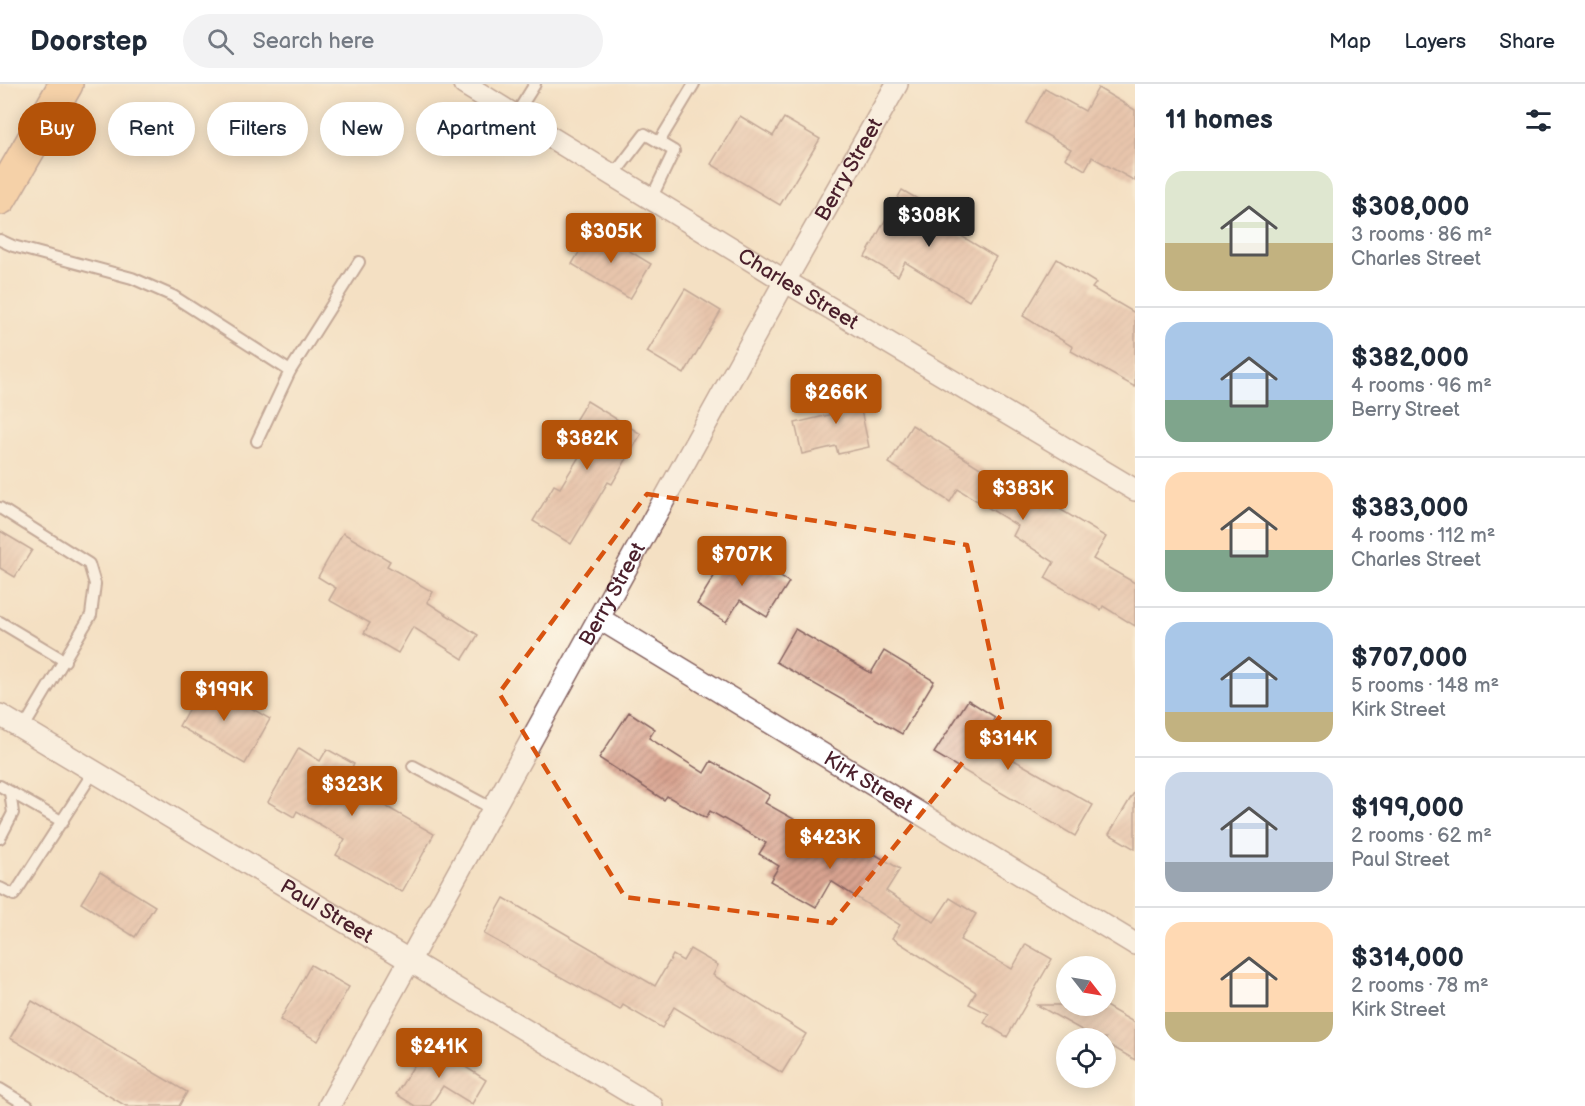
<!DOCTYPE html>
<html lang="en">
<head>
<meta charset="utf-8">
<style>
  body { margin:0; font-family:"Balsamiq Sans",sans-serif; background:#f2f2f3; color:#1f2937; height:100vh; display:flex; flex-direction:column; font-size:22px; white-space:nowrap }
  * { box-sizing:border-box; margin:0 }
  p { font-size:20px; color:#747a83 }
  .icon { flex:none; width:33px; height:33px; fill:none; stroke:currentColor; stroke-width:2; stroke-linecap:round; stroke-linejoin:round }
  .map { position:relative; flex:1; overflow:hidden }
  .side { display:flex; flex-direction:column; background:#fff; width:450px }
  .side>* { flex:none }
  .guide { position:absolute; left:18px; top:18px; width:570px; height:54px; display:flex; gap:12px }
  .needle { width:39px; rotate:121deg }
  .fabs { position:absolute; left:1056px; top:872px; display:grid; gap:12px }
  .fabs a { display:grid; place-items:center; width:60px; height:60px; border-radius:50%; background:#fff; box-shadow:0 3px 15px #0003; font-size:30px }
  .price { position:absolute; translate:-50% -51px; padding:0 14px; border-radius:6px; background:#b45309; color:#fff; font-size:20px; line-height:39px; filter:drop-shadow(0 2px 3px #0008) }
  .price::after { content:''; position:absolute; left:50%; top:36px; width:18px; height:14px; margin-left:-9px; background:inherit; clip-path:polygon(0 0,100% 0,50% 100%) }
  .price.active { background:#222; color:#fff }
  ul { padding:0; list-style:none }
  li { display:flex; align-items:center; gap:18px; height:150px; padding:0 30px }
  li+li { border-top:2px solid #e0e1e3 }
  li span { display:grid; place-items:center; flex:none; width:168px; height:120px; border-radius:18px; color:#555 }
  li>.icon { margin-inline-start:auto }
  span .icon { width:72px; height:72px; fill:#fffc; stroke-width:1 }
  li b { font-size:26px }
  h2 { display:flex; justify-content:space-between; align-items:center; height:72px; padding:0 30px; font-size:26px }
  .pill { padding:0 21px; border-radius:27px; background:#fff; box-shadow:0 3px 15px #0003; font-size:21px; line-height:54px }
  .pill.active { background:#b45309; color:#fff }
  header { display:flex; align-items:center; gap:36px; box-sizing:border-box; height:84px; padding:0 30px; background:#fff; border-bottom:2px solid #e0e1e3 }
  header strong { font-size:28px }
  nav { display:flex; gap:33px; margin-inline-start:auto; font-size:21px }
  .search { width:420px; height:54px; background:#f2f2f3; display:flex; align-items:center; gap:15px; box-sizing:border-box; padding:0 21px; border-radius:33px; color:#747a83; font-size:22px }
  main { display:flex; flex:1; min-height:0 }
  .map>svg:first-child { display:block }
</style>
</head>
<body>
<header>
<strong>Doorstep</strong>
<div class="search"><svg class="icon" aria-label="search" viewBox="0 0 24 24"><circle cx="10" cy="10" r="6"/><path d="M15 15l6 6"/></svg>Search here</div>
<nav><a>Map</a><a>Layers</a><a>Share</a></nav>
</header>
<main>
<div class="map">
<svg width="1135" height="1022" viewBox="0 0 1135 1022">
  <defs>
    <pattern id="building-hatch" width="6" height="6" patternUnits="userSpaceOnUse" patternTransform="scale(1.5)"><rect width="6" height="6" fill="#d9a491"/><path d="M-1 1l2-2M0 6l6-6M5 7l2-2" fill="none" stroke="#b28577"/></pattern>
  </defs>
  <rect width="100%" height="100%" fill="#fcf5e5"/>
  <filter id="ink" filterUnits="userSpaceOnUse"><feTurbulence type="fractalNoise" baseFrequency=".0167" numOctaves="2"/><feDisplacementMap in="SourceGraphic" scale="12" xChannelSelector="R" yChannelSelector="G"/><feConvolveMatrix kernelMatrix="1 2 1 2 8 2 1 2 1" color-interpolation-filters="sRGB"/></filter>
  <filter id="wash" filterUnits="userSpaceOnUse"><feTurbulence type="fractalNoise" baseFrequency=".008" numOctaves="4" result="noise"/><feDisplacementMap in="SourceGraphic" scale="24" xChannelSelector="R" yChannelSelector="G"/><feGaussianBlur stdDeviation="1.35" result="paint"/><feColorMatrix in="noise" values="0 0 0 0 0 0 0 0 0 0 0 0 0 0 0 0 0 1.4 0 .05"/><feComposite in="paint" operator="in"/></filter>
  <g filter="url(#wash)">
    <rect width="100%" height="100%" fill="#f4e0c3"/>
    <g id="blocks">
      <g fill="url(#building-hatch)">
        <path d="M1098 4 1135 26V97L1092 73 1085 86 1065 74 1071 65 1026 39 1045 5 1085 27Z"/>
        <path d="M740 32 773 52 784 34 820 55 780 121 711 80Z"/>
        <path d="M902 106 935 125 930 133 996 173 969 217 905 178 898 192 865 173Z"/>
        <path d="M593 145 651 180 630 215 572 180Z"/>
        <path d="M1057 175 1096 199 1092 204 1135 229V303L1071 267 1073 263 1023 232Z"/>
        <path d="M685 205 721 227 684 290 647 268Z"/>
        <path d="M856 303 869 363 838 370 836 362 802 370 795 339 829 331 824 310Z"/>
        <path d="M587 317 641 350 612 400 608 398 571 460 533 437 554 401 560 404 585 363 566 351Z"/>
        <path d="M912 341 996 394 1000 389 1106 453 1093 475 1135 499V542L1103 522 1101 526 1045 494 1054 478 1013 452 1018 442 958 405 950 418 889 379Z"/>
        <path d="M0 447 32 466 15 493 0 484Z"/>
        <path d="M343 449 390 477 387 482 433 508 427 518 478 551 463 575 413 543 398 569 364 549 370 539 329 516 336 504 318 493Z"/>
        <path d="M732 463 789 498 767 533 740 516 726 538 697 520Z"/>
        <path d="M795 545 871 589 884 567 934 597 902 650 776 578Z"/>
        <path d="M204 597 270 635 245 680 179 642Z"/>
        <path d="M968 616 995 633 983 654 1014 676 1093 721 1075 752 934 669Z"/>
        <path d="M629 628 655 645 649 654 704 689 711 677 770 711 765 719 822 751 827 742 900 785 886 807 934 838 950 814 976 830 960 856 1012 885 1026 860 1052 875 1007 953 984 939 989 930 969 920 976 908 892 854 900 841 831 797 816 823 770 797 779 782 759 770 766 759 710 727 706 734 667 712 664 716 599 674Z"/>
        <path d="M299 664 320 677 327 665 354 680 346 692 362 701 359 707 434 750 402 808 336 771 345 755 297 727 294 733 268 718Z"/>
        <path d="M1135 707V765L1109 750Z"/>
        <path d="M100 788 155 822 135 853 81 819Z"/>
        <path d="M504 814 655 902 673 871 683 877 690 865 718 881 713 891 806 950 782 989 674 923 662 944 623 921 620 926 484 850Z"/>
        <path d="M311 881 349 903 318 957 280 936Z"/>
        <path d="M32 917 187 1008 179 1022H126L10 954Z"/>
        <path d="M1037 921H1104L1135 939V976L1106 959V954H1096Z"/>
        <path d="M428 959 486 996 472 1020 443 1002 430 1022H415L396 1010Z"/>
      </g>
    </g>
  </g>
  <g filter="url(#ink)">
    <use href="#blocks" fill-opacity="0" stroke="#866360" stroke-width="1.5"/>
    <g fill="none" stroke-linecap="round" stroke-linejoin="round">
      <g stroke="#866360" stroke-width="14">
        <g id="lane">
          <path d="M515 32 535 0"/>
          <path d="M659 58 694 0"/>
          <path d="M613 92 645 50 674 67 651 115"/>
          <path d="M0 156 13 162 132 194 173 212 290 287 359 178"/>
          <path d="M257 357 290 287"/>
          <path d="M0 424 89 480 95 500 91 531 23 645"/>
          <path d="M0 538 65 577"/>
          <path d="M413 682 493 725"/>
          <path d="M0 702 63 738"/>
          <path d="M0 754 13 729 10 708"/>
          <path d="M0 804 14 811 94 687"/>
          <path d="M0 1005 28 1022"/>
        </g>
      </g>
      <g stroke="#866360" stroke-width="24">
        <g id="street">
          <path id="s1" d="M464 0 785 197 1135 406"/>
          <path id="s2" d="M600 535 1135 860"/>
          <path id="s3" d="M0 631 652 1022"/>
          <path id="s4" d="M329 1022 785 197 897 0"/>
        </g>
      </g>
      <g stroke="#866360" stroke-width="36">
        <path id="highway" d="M0 114 66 0"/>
      </g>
      <use href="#lane" stroke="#fff" stroke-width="10"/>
      <use href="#street" stroke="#fff" stroke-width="21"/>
      <use href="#highway" stroke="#f7be87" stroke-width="33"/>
    </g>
  </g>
  <path d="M0 0H1135V1022H0ZM647 410 967 461 1003 629 832 839 625 813 499 609Z" fill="#f4e0c3" fill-opacity=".55" fill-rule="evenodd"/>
  <path fill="none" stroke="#d8530f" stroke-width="4.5" stroke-dasharray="12 8" stroke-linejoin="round" d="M647 410 967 461 1003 629 832 839 625 813 499 609Z"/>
  <g text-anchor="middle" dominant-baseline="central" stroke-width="4.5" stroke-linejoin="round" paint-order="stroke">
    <g font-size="21" fill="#4a1f2b" stroke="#fcf5e5">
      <text stroke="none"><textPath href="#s4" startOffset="1071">Berry Street</textPath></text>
      <text stroke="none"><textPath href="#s1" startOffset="392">Charles Street</textPath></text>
      <text stroke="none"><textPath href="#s4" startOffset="585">Berry Street</textPath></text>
      <text stroke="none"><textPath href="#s2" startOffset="314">Kirk Street</textPath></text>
      <text stroke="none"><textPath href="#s3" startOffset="381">Paul Street</textPath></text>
    </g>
  </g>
</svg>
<div class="fabs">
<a><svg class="needle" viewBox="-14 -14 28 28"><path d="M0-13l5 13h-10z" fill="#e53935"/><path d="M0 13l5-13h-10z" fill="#747a83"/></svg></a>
<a><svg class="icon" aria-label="locate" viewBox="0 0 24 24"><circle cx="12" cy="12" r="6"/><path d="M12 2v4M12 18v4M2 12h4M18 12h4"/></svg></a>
</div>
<b class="price active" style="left:929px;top:164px">$308K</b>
<b class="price" style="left:611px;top:180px">$305K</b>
<b class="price" style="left:836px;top:341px">$266K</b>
<b class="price" style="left:587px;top:387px">$382K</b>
<b class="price" style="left:1023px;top:437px">$383K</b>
<b class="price" style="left:742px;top:503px">$707K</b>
<b class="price" style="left:224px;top:638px">$199K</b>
<b class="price" style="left:1008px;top:687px">$314K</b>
<b class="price" style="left:352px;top:733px">$323K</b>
<b class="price" style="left:830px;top:786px">$423K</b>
<b class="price" style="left:439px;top:995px">$241K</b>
<div class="guide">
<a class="pill active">Buy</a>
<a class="pill">Rent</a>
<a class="pill">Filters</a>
<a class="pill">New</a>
<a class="pill">Apartment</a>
</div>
</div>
<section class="side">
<h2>11 homes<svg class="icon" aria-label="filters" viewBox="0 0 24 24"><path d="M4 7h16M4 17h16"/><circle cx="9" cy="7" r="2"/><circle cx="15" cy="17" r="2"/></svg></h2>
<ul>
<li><span style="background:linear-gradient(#dfe7d0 60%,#c2b280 0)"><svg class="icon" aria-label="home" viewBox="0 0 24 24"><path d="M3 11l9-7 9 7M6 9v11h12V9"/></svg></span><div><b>$308,000</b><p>3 rooms · 86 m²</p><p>Charles Street</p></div></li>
<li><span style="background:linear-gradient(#a9c7e8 65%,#7fa58c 0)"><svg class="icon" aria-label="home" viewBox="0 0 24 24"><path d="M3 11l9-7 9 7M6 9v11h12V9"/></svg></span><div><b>$382,000</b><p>4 rooms · 96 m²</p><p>Berry Street</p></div></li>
<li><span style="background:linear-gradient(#ffd9b3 65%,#7fa58c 0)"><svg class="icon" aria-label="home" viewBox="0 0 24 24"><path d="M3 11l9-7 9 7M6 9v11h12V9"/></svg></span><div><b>$383,000</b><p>4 rooms · 112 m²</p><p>Charles Street</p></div></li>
<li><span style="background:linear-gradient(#a9c7e8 75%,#c2b280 0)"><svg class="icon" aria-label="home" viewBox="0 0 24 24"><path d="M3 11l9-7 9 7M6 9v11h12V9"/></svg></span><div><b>$707,000</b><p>5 rooms · 148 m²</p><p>Kirk Street</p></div></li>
<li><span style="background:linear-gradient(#c9d6e8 75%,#9aa5b1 0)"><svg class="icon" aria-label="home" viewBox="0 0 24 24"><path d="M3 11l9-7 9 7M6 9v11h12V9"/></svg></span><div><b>$199,000</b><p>2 rooms · 62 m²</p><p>Paul Street</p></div></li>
<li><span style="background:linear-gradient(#ffd9b3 75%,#c2b280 0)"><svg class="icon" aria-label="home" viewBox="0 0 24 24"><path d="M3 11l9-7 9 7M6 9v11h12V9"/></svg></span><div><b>$314,000</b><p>2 rooms · 78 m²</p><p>Kirk Street</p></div></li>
</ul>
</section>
</main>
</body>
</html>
